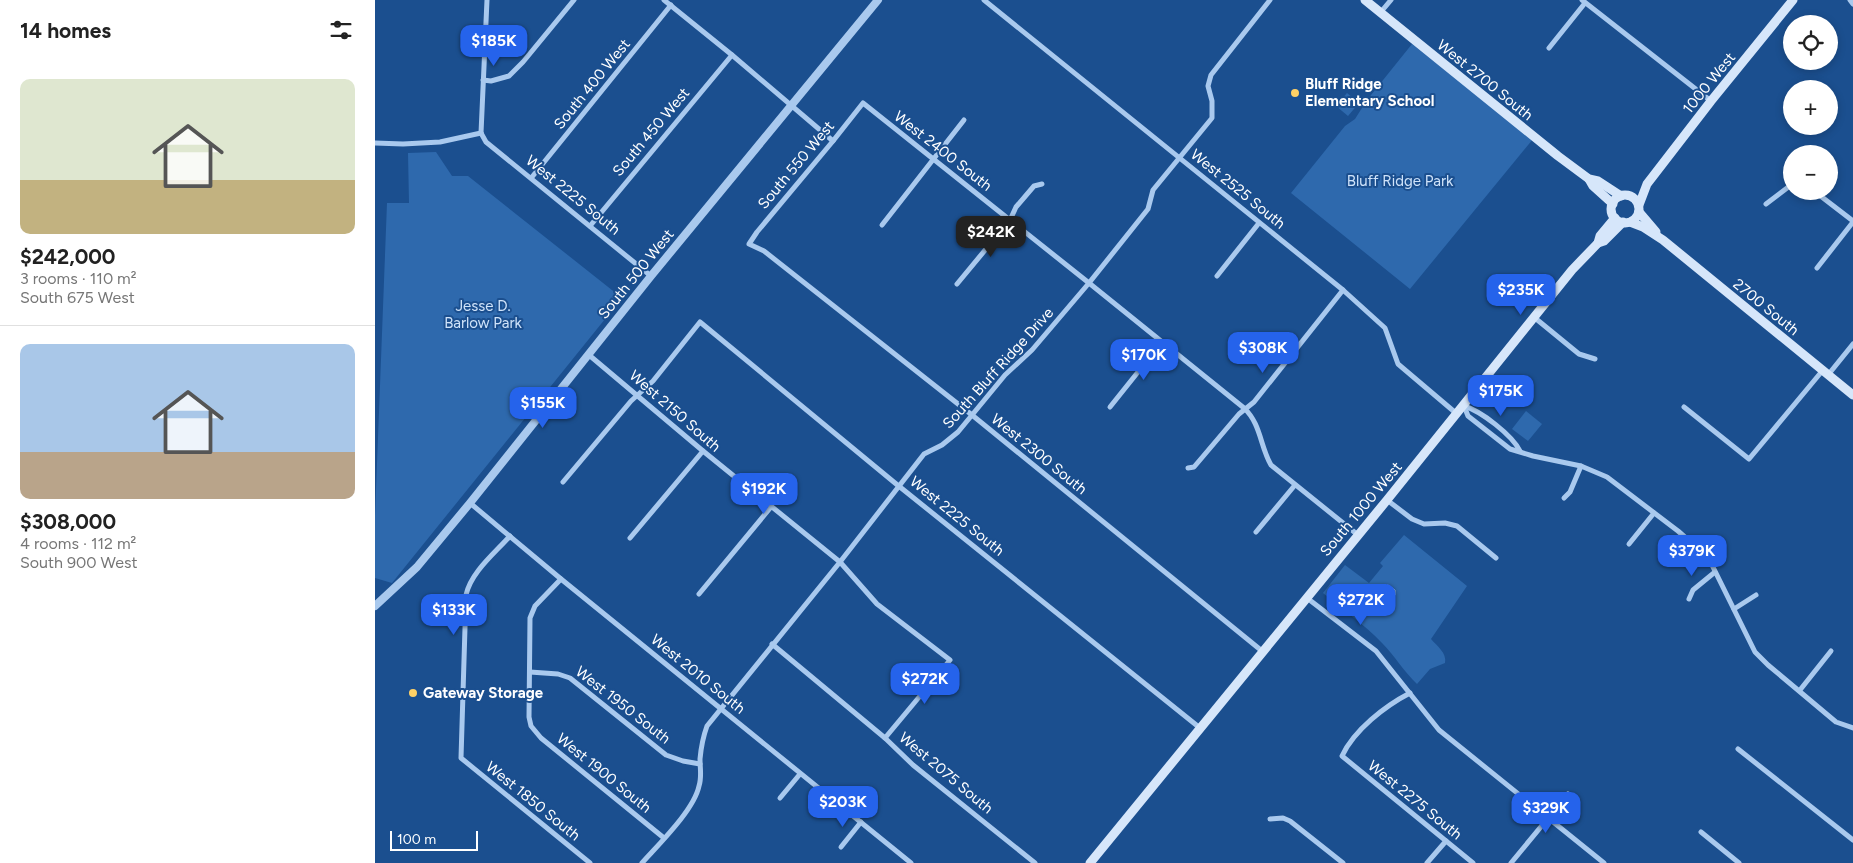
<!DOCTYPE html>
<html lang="en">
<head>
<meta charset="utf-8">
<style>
  body { margin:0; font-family:Figtree,sans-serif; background:#f6f6f6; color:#222; height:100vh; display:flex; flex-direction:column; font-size:19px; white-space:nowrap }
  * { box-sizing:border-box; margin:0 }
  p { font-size:16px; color:#767676 }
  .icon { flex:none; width:28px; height:28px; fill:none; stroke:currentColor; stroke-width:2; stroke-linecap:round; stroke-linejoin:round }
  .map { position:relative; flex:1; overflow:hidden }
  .side { display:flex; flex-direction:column; background:#fff; width:375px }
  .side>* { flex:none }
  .buttons { position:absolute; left:1408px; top:15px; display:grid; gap:10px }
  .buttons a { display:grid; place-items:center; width:55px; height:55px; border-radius:50%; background:#fff; box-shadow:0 2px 8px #0003; font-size:25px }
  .scale { position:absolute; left:15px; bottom:12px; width:88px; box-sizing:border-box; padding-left:5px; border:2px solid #fff; border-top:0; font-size:14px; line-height:18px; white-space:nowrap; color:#fff; -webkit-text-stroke:4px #1b4f8f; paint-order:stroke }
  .price { position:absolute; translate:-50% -42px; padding:0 11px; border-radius:10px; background:#2563eb; color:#fff; font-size:16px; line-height:32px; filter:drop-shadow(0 1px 2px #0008) }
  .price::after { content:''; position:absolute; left:50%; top:30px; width:15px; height:11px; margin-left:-8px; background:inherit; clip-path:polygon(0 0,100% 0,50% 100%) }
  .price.selected { background:#222; color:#fff }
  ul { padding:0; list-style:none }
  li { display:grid; align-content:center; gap:10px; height:265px; padding:0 20px }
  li+li { border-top:1px solid #e0e0e0 }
  li span { display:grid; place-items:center; height:155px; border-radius:10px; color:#555 }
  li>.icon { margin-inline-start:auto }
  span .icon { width:90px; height:90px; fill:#fffc; stroke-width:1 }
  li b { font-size:21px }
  h2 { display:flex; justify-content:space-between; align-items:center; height:60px; padding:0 20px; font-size:21px }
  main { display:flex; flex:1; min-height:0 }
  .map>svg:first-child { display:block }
</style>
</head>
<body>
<main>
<section class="side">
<h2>14 homes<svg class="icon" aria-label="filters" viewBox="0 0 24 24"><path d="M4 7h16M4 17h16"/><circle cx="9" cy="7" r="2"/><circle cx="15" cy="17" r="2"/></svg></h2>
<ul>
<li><span style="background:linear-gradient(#dfe7d0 65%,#c2b280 0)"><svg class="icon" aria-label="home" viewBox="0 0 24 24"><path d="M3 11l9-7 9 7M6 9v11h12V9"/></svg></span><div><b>$242,000</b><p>3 rooms · 110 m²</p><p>South 675 West</p></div></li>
<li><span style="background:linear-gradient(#a9c7e8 70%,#b9a48a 0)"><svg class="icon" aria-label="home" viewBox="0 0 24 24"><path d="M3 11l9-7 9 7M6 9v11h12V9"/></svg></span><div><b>$308,000</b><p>4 rooms · 112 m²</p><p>South 900 West</p></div></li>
</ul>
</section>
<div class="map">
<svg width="1478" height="863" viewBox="0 0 1478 863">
  <rect width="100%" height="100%" fill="#1b4f8f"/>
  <g fill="#2e69ad">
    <path d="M1037 44 1158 139 1035 289 916 193 970 126 980 119 992 100Z"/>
    <path d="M972 93 984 103 973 116 961 106Z"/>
    <path d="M61 152 77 176H93L247 298 17 583 0 578V516L12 203H34L33 153Z"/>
    <path d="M1151 411 1167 424 1153 441 1137 429Z"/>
    <path d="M1029 535 1092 586 1056 639C1062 646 1072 653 1070 663L1055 669 1042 684C1029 672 1020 656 1007 643 990 625 967 609 948 593L970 565 994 583 1008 566 1005 563Z"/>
  </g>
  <path fill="#3c6290" stroke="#9cc4f0" d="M970 585 975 586C981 594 987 601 998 599L1008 587 1013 585 1020 590V595C1012 604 1007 614 995 610L994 604 967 596 966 592Z"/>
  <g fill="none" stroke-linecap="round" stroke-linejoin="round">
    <g stroke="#a9c9ee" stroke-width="5">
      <path d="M289 0 357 55 458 141"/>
      <path d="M609 0 968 290 1010 328 1023 364 1082 414"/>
      <path d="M1207 0 1336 101"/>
      <path d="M1475 0 1478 4"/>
      <path d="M1005 13 1016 0"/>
      <path d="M1174 48 1210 3"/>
      <path d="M108 80 116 81 134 76 148 62 199 0"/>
      <path d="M106 133 111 142 276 276"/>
      <path d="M106 133 112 0"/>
      <path d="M0 143 28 144 65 142 106 133"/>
      <path d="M157 177 296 5"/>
      <path d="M1439 191 1478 221"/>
      <path d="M1391 204 1416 185"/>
      <path d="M507 225 589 120"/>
      <path d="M215 226 357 55"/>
      <path d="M1442 268 1478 222"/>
      <path d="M842 276 884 223"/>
      <path d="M582 284 635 220 641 207 659 186 667 184"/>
      <path d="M1160 318 1204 354 1220 359"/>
      <path d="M214 355 328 451 465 562 502 604 575 660 510 738"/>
      <path d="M1453 375 1478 344"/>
      <path d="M1089 406 1093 416 1135 449 1158 456 1206 466 1232 477 1303 531 1328 553 1336 563 1380 652 1393 665 1461 722 1478 728"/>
      <path d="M1089 406C1106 411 1137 435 1145 451"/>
      <path d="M735 407 787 342"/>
      <path d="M1309 407 1374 459 1448 370"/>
      <path d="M813 468 819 467 864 414 879 402 968 290"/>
      <path d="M188 482 256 401 278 381 325 322 520 483 825 728"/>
      <path d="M1189 498 1195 492 1206 466"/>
      <path d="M1012 500 1037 519 1049 524 1070 523 1082 526 1121 558"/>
      <path d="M95 503 186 579 536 863"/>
      <path d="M881 532 920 485"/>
      <path d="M135 536C120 553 96 572 91 595L86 758 215 863"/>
      <path d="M255 538 328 451"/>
      <path d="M1254 544 1279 513"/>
      <path d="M186 579 160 606 155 618 154 717 156 726 166 738 289 838"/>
      <path d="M324 594 396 507"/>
      <path d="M932 598 1001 651 1064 730 1229 863"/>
      <path d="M1314 599 1318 590 1340 572"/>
      <path d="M1359 609 1381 595"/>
      <path d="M397 644 510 738 538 765 660 863"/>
      <path d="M887 651 597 415 389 251 374 244 382 232 458 141 488 103 714 283 869 408C886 424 885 446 896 465L983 535"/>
      <path d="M155 672 183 674 195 678 291 755 308 761 325 764"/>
      <path d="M1425 690 1456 651"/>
      <path d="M1035 693C1010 706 979 730 967 756L1098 863"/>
      <path d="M1363 749 1478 840"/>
      <path d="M405 798 425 774"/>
      <path d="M895 819 908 818 915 821 968 863"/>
      <path d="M1326 832 1364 863"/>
      <path d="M466 847 486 822"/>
      <path d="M267 863C284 844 319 810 324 786 327 777 325 769 325 759 326 748 328 737 332 726L465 562 549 454 567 445 583 432 630 375 657 350 714 283 773 209 778 190 837 118V101L833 86 836 75 895 0"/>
      <path d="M1052 863 1071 841"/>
      <path d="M1136 863 1193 794"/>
    </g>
    <path stroke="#a9c9ee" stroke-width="8" d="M0 606 42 567 95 503 276 276 503 0"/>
    <g stroke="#d6e6fa" stroke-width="9">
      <path d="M990 0 1183 156 1214 179 1223 181 1246 196"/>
      <path d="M1214 179 1218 186 1238 204"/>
      <circle cx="1250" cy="209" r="14"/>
      <path d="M1264 205 1272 184 1336 101 1418 0"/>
      <path d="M1264 212 1281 232"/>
      <path d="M1255 222 1268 227 1288 240 1478 395"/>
      <path d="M1223 243 1225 236 1240 218"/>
      <path d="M715 863 1012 500 1197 270 1223 243 1229 241 1248 222"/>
    </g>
  </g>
  <g fill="#ffd166" stroke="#1b4f8f" stroke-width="2">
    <circle cx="920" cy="93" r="5"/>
    <circle cx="38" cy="693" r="5"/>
  </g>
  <g text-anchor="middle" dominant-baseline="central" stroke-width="4" stroke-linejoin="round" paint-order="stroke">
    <g font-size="15" fill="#fff" stroke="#1b4f8f">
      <text transform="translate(1110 80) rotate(39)">West 2700 South</text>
      <text transform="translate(1334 83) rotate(-51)">1000 West</text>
      <text transform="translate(217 84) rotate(-51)">South 400 West</text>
      <text transform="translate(276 132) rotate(-50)">South 450 West</text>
      <text transform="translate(568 151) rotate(38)">West 2400 South</text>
      <text transform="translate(421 165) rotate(-50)">South 550 West</text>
      <text transform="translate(863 189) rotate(39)">West 2525 South</text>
      <text transform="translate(198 195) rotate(39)">West 2225 South</text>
      <text transform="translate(261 274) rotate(-51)">South 500 West</text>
      <text transform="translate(1391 307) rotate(39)">2700 South</text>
      <text transform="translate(623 368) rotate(-48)">South Bluff Ridge Drive</text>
      <text transform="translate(300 411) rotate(41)">West 2150 South</text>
      <text transform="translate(664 454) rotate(39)">West 2300 South</text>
      <text transform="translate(986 509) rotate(-50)">South 1000 West</text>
      <text transform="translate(582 516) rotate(39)">West 2225 South</text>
      <text transform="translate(323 674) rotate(39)">West 2010 South</text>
      <text transform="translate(248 705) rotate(38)">West 1950 South</text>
      <text transform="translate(229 773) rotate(39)">West 1900 South</text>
      <text transform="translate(571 773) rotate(40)">West 2075 South</text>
      <text transform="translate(1040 800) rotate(39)">West 2275 South</text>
      <text transform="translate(158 801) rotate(39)">West 1850 South</text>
    </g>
    <g font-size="15" font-weight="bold" fill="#fff" stroke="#1b4f8f" text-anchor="start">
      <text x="930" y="84">Bluff Ridge<tspan x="930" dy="17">Elementary School</tspan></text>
      <text x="48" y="693">Gateway Storage</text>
    </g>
    <g font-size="15" fill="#cfe3fa" stroke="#1b4f8f">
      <text x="1025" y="181">Bluff Ridge Park</text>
      <text x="108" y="306">Jesse D.<tspan x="108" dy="17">Barlow Park</tspan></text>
    </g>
  </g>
</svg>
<div class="buttons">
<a><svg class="icon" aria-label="locate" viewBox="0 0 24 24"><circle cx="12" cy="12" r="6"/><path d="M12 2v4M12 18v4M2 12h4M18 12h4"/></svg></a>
<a>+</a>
<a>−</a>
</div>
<div class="scale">100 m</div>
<b class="price" style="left:119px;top:67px">$185K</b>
<b class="price selected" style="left:616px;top:258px">$242K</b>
<b class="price" style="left:1146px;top:316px">$235K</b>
<b class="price" style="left:888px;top:374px">$308K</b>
<b class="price" style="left:769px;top:381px">$170K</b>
<b class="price" style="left:1126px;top:417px">$175K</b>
<b class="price" style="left:168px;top:429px">$155K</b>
<b class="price" style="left:389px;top:515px">$192K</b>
<b class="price" style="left:1317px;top:577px">$379K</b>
<b class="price" style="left:986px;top:626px">$272K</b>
<b class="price" style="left:79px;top:636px">$133K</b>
<b class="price" style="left:550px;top:705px">$272K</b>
<b class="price" style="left:468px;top:828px">$203K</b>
<b class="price" style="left:1171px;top:834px">$329K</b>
</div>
</main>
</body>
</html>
